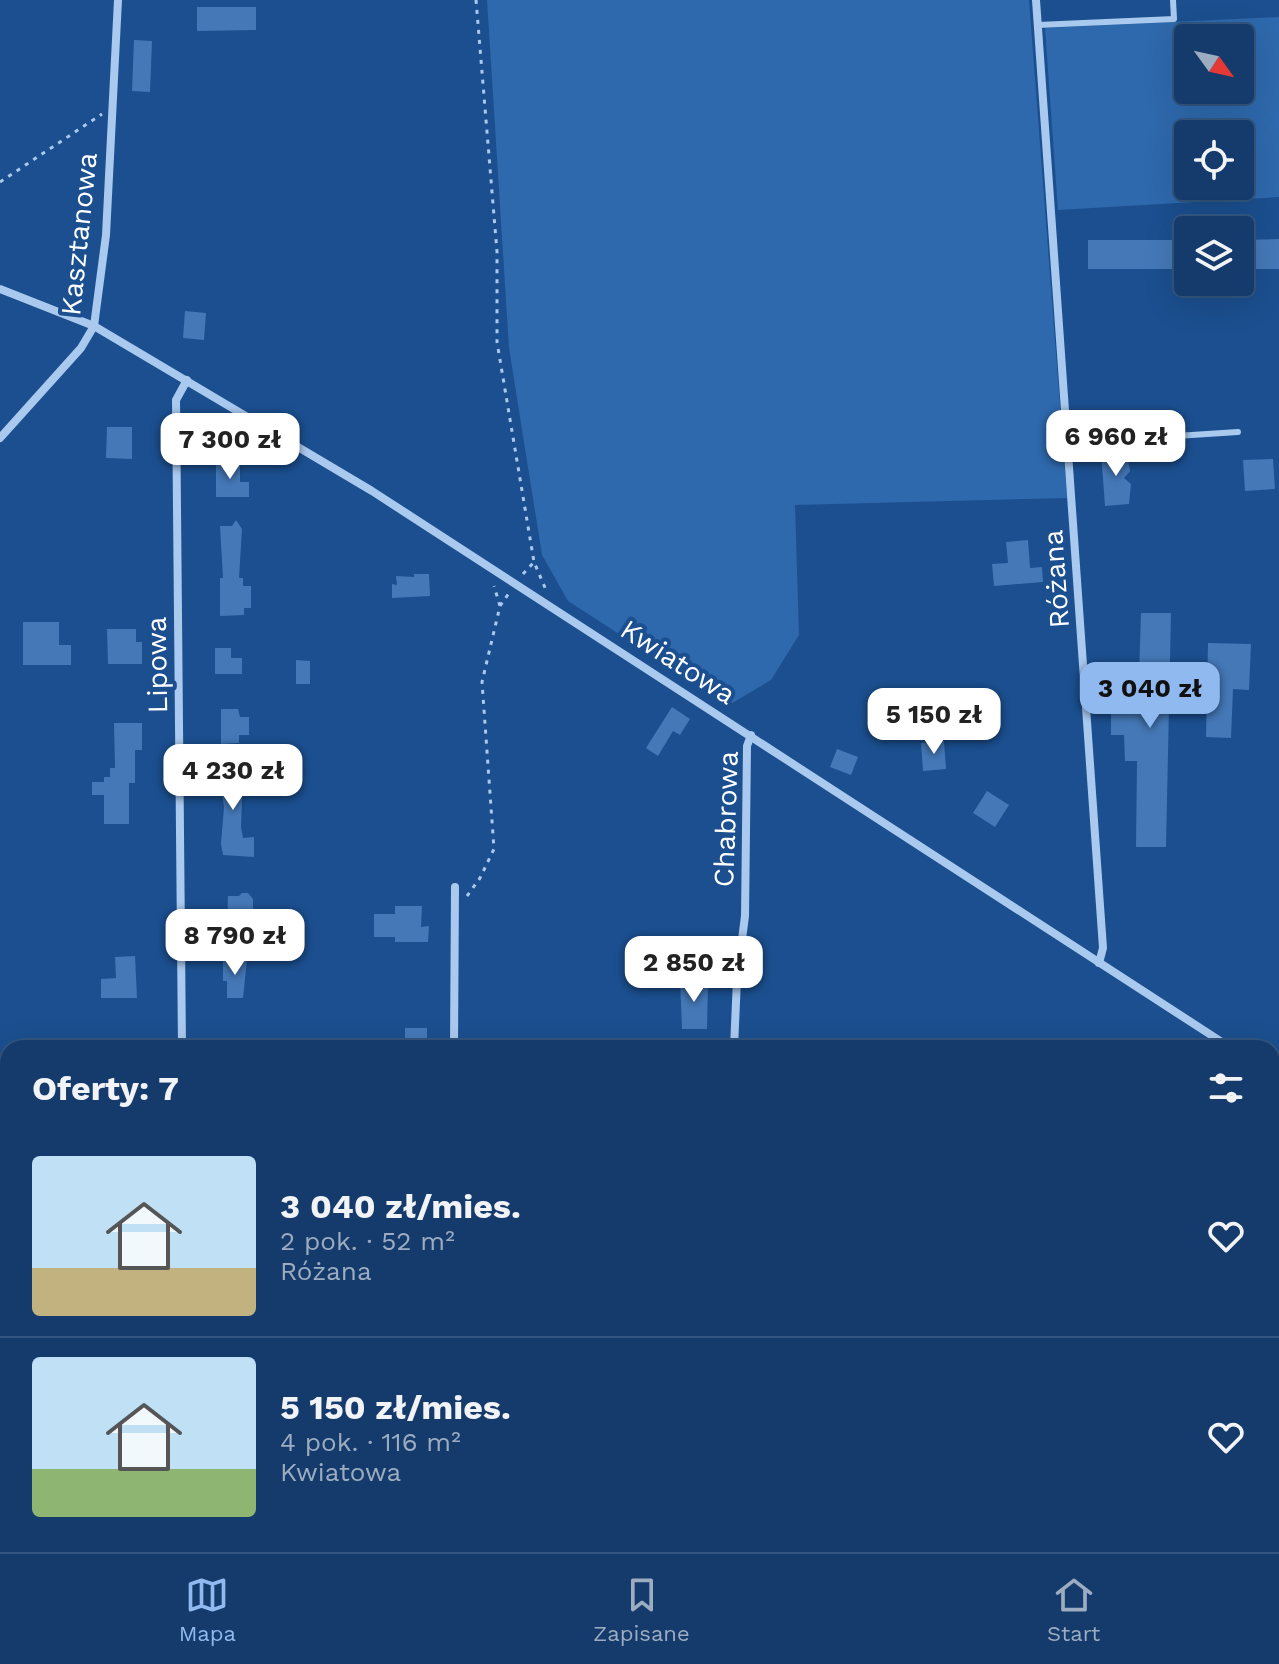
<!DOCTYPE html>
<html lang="pl">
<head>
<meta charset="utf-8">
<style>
  body { margin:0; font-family:"Work Sans",sans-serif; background:#214673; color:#f1f3f6; height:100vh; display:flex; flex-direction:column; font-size:30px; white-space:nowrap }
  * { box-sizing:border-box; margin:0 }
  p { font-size:26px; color:#9dadc1 }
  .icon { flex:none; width:44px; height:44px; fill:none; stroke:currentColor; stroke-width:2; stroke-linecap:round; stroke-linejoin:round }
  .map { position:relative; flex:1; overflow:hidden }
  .panel { position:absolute; left:0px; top:1040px; width:1280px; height:512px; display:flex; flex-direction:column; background:#143b6b; border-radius:24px 24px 0 0; box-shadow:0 8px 32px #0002,0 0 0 2px #33557e }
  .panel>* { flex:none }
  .needle { width:52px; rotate:123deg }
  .buttons { position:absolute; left:1174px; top:24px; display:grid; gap:16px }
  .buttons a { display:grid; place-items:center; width:80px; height:80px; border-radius:8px; background:#143b6b; box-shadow:0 8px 32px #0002,0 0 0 2px #33557e; font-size:40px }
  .price { position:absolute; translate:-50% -68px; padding:0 18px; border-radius:16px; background:#fff; color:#222; font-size:26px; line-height:52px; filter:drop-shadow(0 2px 4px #0008) }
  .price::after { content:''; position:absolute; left:50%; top:48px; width:24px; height:18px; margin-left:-12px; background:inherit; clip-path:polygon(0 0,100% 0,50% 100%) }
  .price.on { background:#90b9f0; color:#111 }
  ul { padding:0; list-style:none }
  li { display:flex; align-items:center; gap:24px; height:200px; padding:0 32px }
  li+li { border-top:2px solid #33557e }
  li span { display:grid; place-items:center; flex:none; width:224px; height:160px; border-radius:8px; color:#555 }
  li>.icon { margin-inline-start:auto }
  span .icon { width:96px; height:96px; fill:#fffc; stroke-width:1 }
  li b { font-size:34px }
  h2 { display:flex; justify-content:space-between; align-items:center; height:96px; padding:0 32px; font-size:34px }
  .menu { display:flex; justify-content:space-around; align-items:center; height:112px; border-top:2px solid #33557e; background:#143b6b; font-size:22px; color:#9dadc1 }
  .menu a { display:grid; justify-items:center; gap:4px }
  .menu .on { color:#90b9f0 }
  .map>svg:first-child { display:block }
</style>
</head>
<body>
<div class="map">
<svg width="1279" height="1552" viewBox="0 0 1279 1552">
  <rect width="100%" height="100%" fill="#1b4f8f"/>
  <g fill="#2e69ad" fill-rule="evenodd">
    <path d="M487 0H1029L1067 498 795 505 799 635 771 680 729 705 568 601 542 555 509 348Z"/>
    <path d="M1279 17V197L1058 210 1045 28ZM1240 38V90H1188V38ZM1240 134V186H1188V134Z"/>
    <path d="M0 1271H8V1544H722V1552H0Z"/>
    <path d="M1003 1544H1241V1552H1002Z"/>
  </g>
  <g fill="#4478b7">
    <path d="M197 7H256V30L197 31Z"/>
    <path d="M134 40 152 41 150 92 132 91Z"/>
    <rect x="1201" y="215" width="25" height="15"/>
    <path d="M1279 239V269H1240V240Z"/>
    <rect x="1088" y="240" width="100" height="29"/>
    <path d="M185 311 206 313 204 340 183 338Z"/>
    <path d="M107 427H132V459L106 458Z"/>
    <path d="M1126 451 1130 471 1124 478 1131 484 1129 504 1105 506 1101 452Z"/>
    <path d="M1273 459 1275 489 1245 491 1243 460Z"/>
    <path d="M216 463H240V482H249V497H216Z"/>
    <path d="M236 520 242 529 239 578H243V586H251V608H244V615L220 616V578H223L220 526H232Z"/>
    <path d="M1028 540 1030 568 1042 567 1043 582 994 586 992 564 1008 563 1006 542Z"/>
    <path d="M414 574H429L430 596 392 598V584L397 585 396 576 414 577Z"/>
    <path d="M1141 613H1171L1166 847H1136L1137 761H1125L1124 735H1111V706H1138Z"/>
    <path d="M23 622H59V645H71V665H23Z"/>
    <path d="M107 629H136V642H142V664H108Z"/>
    <path d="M1208 643 1251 644 1249 690 1233 689 1231 738 1206 737Z"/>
    <path d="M215 648H231V658H242V674H215Z"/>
    <path d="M296 660 310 661V684H296Z"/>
    <path d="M672 707 690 719 680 735 673 731 658 756 646 748Z"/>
    <path d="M221 709H238L240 717H249V735H239V743L221 744Z"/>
    <path d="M114 723H142V750H135V783H129V824H104V795H92V782H104V777H110V768H115Z"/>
    <path d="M944 741 946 769 923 771 921 743Z"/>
    <path d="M837 749 858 757 851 775 830 767Z"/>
    <path d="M221 750 238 765V773H243L241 827 243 838 254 837V857L223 855 221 844 224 807 221 787 224 782 221 778Z"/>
    <path d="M987 791 1009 805 995 827 973 813Z"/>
    <path d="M242 893H248L253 899V910L259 911V931L227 928 228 896H239Z"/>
    <path d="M395 906H422L421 927 429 926 428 942H395V937H374V914H395Z"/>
    <path d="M135 956 137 998H101V979L116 978 115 957Z"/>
    <path d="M236 956 240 960H247L243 998H227V981H223V961H231Z"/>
    <path d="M680 980 708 981 707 1029H682Z"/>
    <path d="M405 1028H427V1048H412V1041H405Z"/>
  </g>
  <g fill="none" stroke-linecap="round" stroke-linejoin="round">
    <g stroke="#a9c9ee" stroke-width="3" stroke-dasharray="4 6" stroke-linecap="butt">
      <path d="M476 0 497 252V342L534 562 546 590"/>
      <path d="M0 182 102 114"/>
      <path d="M523 574 534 562"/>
      <path d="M500 606 509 593"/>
      <path d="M467 896 480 878 494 849 482 682 500 606 494 586"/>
      <path d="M740 1544V1552"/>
      <path d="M168 1552V1544"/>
    </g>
    <g stroke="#a9c9ee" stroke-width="6">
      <path d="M1038 25 1174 19 1173 0"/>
      <path d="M1068 443 1238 432"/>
    </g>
    <g stroke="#a9c9ee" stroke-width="8">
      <path d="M1036 0 1103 948 1099 963"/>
      <path d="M0 289 94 326 372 491 1231 1048"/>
      <path d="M0 438 81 348 94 326 106 235 118 0"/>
      <path d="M182 1048 176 400 187 380"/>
      <path d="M454 1048 455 887"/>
      <path d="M734 1048 737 979 745 916 747 746 751 735"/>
      <path d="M1272 1073 1279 1076"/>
      <path d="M1259 1552V1544"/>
    </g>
  </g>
  <g text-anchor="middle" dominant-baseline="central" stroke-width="8" stroke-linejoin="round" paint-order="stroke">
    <g font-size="28" fill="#fff" stroke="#1b4f8f">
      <text transform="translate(79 234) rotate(-84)">Kasztanowa</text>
      <text transform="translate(1056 579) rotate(-94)">Różana</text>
      <text transform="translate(678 662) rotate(33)">Kwiatowa</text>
      <text transform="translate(157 665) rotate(-91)">Lipowa</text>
      <text transform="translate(726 819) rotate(-88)">Chabrowa</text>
    </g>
  </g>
</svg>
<div class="buttons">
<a><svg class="needle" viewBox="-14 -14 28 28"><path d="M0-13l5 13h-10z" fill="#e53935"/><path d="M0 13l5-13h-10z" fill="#9dadc1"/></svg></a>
<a><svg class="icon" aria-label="locate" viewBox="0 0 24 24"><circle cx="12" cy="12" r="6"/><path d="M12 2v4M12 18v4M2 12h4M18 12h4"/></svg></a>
<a><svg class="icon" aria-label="layers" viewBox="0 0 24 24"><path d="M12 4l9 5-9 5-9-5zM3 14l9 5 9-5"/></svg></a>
</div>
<b class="price" style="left:1116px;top:478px">6 960 zł</b>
<b class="price" style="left:230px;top:481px">7 300 zł</b>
<b class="price on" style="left:1150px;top:730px">3 040 zł</b>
<b class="price" style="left:934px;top:756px">5 150 zł</b>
<b class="price" style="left:233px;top:812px">4 230 zł</b>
<b class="price" style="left:235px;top:977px">8 790 zł</b>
<b class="price" style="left:694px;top:1004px">2 850 zł</b>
<section class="panel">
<h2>Oferty: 7<svg class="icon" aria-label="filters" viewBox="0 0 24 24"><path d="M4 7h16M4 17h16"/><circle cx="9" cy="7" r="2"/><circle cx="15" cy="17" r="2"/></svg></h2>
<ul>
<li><span style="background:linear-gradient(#bfe0f5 70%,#c2b280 0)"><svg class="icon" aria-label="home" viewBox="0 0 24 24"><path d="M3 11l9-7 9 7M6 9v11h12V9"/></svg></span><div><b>3 040 zł/mies.</b><p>2 pok. · 52 m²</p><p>Różana</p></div><svg class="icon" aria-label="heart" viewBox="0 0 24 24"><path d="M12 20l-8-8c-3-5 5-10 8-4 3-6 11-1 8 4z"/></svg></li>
<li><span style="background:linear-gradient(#bfe0f5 70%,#8fb573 0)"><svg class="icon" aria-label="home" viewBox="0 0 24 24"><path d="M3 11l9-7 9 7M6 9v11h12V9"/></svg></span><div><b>5 150 zł/mies.</b><p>4 pok. · 116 m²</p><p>Kwiatowa</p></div><svg class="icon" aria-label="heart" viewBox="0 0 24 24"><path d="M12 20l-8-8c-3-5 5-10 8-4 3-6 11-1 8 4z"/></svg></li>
</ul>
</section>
</div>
<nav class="menu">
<a class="on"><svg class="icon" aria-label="map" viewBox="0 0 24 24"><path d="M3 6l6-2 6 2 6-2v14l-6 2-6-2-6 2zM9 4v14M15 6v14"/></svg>Mapa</a>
<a><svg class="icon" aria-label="saved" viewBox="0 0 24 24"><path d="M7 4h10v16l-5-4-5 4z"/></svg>Zapisane</a>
<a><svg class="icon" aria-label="home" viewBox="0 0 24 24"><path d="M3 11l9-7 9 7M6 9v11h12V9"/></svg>Start</a>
</nav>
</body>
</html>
